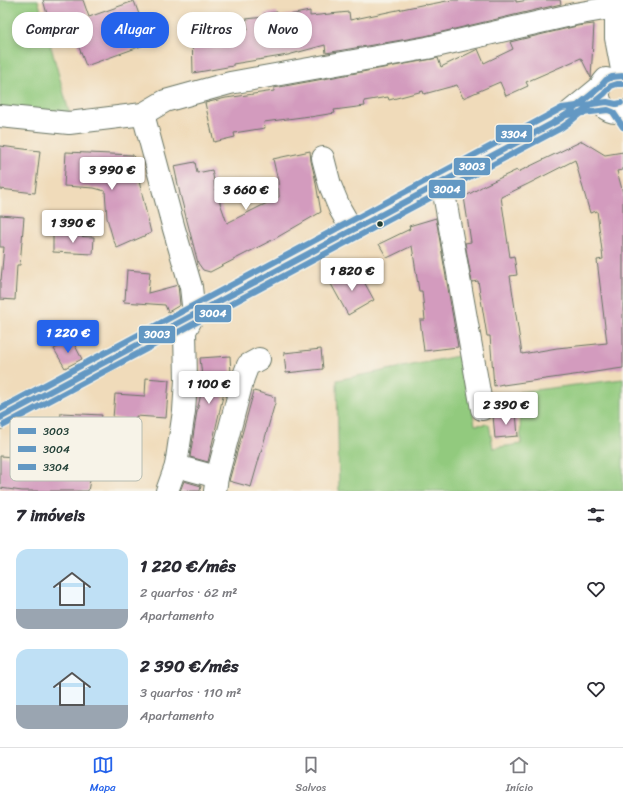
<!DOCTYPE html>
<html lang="pt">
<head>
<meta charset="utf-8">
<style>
  body { margin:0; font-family:Sriracha,sans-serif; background:#f2f2f3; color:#2b2b33; height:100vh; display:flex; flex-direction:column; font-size:15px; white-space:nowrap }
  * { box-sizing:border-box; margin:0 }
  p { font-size:13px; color:#7c7c81 }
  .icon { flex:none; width:22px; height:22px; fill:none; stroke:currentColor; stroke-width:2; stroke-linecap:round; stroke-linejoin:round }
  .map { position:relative; height:491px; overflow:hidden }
  .sheet { display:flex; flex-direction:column; background:#fff; flex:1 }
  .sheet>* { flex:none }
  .banner { position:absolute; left:12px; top:12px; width:400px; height:36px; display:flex; gap:8px }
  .price { position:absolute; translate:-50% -34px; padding:0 9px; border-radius:4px; background:#fff; color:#222; font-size:13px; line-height:26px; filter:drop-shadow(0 1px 2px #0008) }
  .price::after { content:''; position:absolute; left:50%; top:24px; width:12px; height:9px; margin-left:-6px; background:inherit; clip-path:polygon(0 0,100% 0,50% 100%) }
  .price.selected { background:#2563eb; color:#fff }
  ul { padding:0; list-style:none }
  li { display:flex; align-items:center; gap:12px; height:100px; padding:0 16px }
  li span { display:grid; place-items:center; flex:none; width:112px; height:80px; border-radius:12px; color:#555 }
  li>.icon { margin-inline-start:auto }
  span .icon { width:48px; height:48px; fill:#fffc; stroke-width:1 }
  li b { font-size:17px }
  h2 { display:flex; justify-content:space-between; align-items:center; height:48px; padding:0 16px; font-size:17px }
  .tag { padding:0 14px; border-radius:16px; background:#fff; box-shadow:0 2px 6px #0003; font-size:14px; line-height:36px }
  .tag.selected { background:#2563eb; color:#fff }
  .menu { display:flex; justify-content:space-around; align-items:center; height:56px; border-top:1px solid #e1e1e2; background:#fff; font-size:11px; color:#7c7c81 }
  .menu a { display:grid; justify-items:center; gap:2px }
  .menu .selected { color:#2563eb }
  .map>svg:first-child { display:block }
</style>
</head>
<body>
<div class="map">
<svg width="623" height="491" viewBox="0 0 623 491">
  <rect width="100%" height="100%" fill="#f7f3e8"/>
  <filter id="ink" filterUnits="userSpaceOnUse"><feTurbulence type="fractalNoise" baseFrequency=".025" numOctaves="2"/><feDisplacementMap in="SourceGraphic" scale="8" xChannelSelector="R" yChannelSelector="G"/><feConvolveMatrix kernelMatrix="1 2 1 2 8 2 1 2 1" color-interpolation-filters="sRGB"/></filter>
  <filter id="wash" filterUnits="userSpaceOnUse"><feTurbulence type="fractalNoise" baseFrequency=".012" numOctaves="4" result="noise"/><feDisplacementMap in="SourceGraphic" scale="16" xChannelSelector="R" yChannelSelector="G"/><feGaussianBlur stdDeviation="0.9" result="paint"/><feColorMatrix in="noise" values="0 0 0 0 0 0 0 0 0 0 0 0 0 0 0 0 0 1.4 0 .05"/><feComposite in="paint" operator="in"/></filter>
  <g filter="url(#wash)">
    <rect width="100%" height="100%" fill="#f0dbba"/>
    <g fill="#92ca7e" stroke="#588459">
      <path d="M0 0H38L71 119 0 112Z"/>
      <path d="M463 355 475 425 489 424 493 448 521 444 519 392 623 379V491H339L337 380Z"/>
    </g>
    <g id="blocks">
      <g fill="#d39bbe" fill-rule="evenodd">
        <path d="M43 0H83L89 17 134 1 150 43 86 66 67 16 49 21Z"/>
        <path d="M452 0H516V2L529 0H560L561 4 425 36 326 53 325 45 288 55 233 64V66L193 73 192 33 248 30 246 19 265 17 264 14 277 12 278 17 310 11V16L349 12 350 20 426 4V5Z"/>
        <path d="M594 24 591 78 581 58 526 82 528 86 506 96 500 82 463 98 457 85 424 94 423 91 389 100 388 97 364 101 365 106 334 110 335 113 310 117V116L264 122 265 128 234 133 235 137 214 142 205 103 226 98 274 91V88L438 58 441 67 478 49 484 63 513 49 510 42 577 26Z"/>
        <path d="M582 141 605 155 623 152V170L617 171 623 193V368L503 385V384L494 386 490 336H487L478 281 472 282 465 243 471 242 464 197 485 185 517 170 518 172ZM575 160 590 213 597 211 603 259 597 260 607 343 557 348 522 354 510 276 517 275 514 256 510 257 501 197 528 184Z"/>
        <path d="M0 146 40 151 35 193 0 189Z"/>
        <path d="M310 151 311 161 315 178 321 212 276 238 210 272 203 270 198 263 180 194 174 166 195 162 197 173 212 170 216 191 227 223 279 197 278 181 273 159Z"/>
        <path d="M66 152 133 155 151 233 117 248 113 239 107 218 105 191 94 188 64 186Z"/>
        <path d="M0 215 24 217 20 265H17L15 300 0 299V280H1L4 247H0Z"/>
        <path d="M436 218 458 347 424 351 420 320H425L422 291H419L412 246 387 258 379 244 410 229 409 226Z"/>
        <path d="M53 235 94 237 93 254 53 252Z"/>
        <path d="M357 269 374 300 348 315 331 284Z"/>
        <path d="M127 270 150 272 148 293 178 285 180 305 168 312 165 305 124 302 123 300H125Z"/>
        <path d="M72 340 82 359 65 368 54 349Z"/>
        <path d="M321 349 323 369 286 373 284 353Z"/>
        <path d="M230 356 231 374H228L227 380 217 381 226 383 208 462 190 457 197 411 203 385 200 358Z"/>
        <path d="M146 378 169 380 166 418 136 416V420L113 418 115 394 145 396Z"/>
        <path d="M254 391 275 397V403L251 487 229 481Z"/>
        <path d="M61 413 102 415 88 491H22L0 488V456L14 457 34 460 55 473Z"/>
        <path d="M516 413 518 436 495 438 493 415Z"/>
        <path d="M184 481 201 486 200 491H180Z"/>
      </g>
    </g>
  </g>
  <g filter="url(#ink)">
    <use href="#blocks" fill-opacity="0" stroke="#687463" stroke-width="1"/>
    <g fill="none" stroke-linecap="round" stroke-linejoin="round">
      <g stroke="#687463" stroke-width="24">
        <g id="minor">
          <path d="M0 116 69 123 143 114"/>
          <path d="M323 158 330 185 340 209 352 230"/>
          <path d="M442 182 482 409"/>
          <path d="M176 466 217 477 215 491"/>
          <path d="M217 477 243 378 248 365 259 359"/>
          <path d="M167 491 176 466 184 411 186 380 185 331 194 314 191 287 174 229 143 114 165 101 230 83 427 48 575 14 616 7"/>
        </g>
      </g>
      <g stroke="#687463" stroke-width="24">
        <g id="major">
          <path d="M616 0V38L623 75"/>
          <path d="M606 79C591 94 602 117 623 111"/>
          <path d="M0 418 557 121 566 115 599 88"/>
        </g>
      </g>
      <use href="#minor" stroke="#fff" stroke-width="22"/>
      <use href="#major" stroke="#fff" stroke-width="22"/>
      <g stroke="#f7f3e8" stroke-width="9">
        <g id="bus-1">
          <path d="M554 122 566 115 608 110 613 112 623 127"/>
          <path d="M0 418 557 121 566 115 599 88 606 80 612 77 623 76"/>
        </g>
      </g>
      <g stroke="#f7f3e8" stroke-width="9">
        <path id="bus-2" d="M4 425 561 128 571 121 604 94 611 86 617 84H623"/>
      </g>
      <g stroke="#f7f3e8" stroke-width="9">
        <path id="bus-3" d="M0 409 562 108 607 102 616 104 621 103"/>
      </g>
      <use href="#bus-1" stroke="#6398c3" stroke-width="6"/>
      <use href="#bus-2" stroke="#6398c3" stroke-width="6"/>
      <use href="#bus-3" stroke="#6398c3" stroke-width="6"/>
    </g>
  </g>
  <circle fill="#1f3d34" stroke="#f7f3e8" stroke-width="1.5" cx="380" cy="224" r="3.5"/>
  <rect x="10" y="417" width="132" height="64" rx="6" fill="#f7f3e8" stroke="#b6bcb2" stroke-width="1"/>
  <rect x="18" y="428" width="18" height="6" fill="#6398c3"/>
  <rect x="18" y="446" width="18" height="6" fill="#6398c3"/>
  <rect x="18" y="464" width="18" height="6" fill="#6398c3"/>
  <g font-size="11" fill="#1f3d34">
    <text x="43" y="435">3003</text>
    <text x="43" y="453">3004</text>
    <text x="43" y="471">3304</text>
  </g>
  <g stroke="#f7f3e8" stroke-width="1.5">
    <rect x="495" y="124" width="38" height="19" rx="4" fill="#6398c3"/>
    <rect x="453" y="157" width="38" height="19" rx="4" fill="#6398c3"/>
    <rect x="428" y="179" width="38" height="20" rx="4" fill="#6398c3"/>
    <rect x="194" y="304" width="38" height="19" rx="4" fill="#6398c3"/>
    <rect x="138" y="325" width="38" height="19" rx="4" fill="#6398c3"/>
  </g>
  <g font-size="11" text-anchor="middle" font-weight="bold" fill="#fff">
    <text x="514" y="138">3304</text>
    <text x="472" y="170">3003</text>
    <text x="447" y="193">3004</text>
    <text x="213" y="317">3004</text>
    <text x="157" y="338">3003</text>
  </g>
</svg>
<b class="price" style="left:112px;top:191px">3 990 €</b>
<b class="price" style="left:246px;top:211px">3 660 €</b>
<b class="price" style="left:73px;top:244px">1 390 €</b>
<b class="price" style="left:352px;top:292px">1 820 €</b>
<b class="price selected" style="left:68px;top:354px">1 220 €</b>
<b class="price" style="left:209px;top:405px">1 100 €</b>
<b class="price" style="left:506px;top:426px">2 390 €</b>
<div class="banner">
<a class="tag">Comprar</a>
<a class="tag selected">Alugar</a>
<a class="tag">Filtros</a>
<a class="tag">Novo</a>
</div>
</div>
<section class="sheet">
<h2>7 imóveis<svg class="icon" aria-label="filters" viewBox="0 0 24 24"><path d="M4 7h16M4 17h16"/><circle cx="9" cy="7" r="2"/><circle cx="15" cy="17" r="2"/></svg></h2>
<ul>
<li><span style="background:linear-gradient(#bfe0f5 75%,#9aa5b1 0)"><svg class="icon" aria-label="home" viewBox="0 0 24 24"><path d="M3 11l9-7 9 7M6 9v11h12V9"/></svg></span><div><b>1 220 €/mês</b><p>2 quartos · 62 m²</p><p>Apartamento</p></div><svg class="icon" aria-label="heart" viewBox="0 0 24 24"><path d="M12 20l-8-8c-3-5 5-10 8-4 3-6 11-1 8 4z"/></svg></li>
<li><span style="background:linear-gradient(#bfe0f5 70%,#9aa5b1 0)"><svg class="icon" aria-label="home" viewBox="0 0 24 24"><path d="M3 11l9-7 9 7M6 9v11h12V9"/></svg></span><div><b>2 390 €/mês</b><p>3 quartos · 110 m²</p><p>Apartamento</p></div><svg class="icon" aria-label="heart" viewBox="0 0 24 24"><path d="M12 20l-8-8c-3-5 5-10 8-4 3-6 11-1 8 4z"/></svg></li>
</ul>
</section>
<nav class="menu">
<a class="selected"><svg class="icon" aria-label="map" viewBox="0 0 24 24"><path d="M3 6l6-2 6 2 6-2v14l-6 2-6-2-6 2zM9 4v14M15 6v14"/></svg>Mapa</a>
<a><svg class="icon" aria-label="saved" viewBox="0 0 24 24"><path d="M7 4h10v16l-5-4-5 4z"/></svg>Salvos</a>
<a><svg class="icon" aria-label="home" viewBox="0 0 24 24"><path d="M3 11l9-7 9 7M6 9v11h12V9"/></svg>Início</a>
</nav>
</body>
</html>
